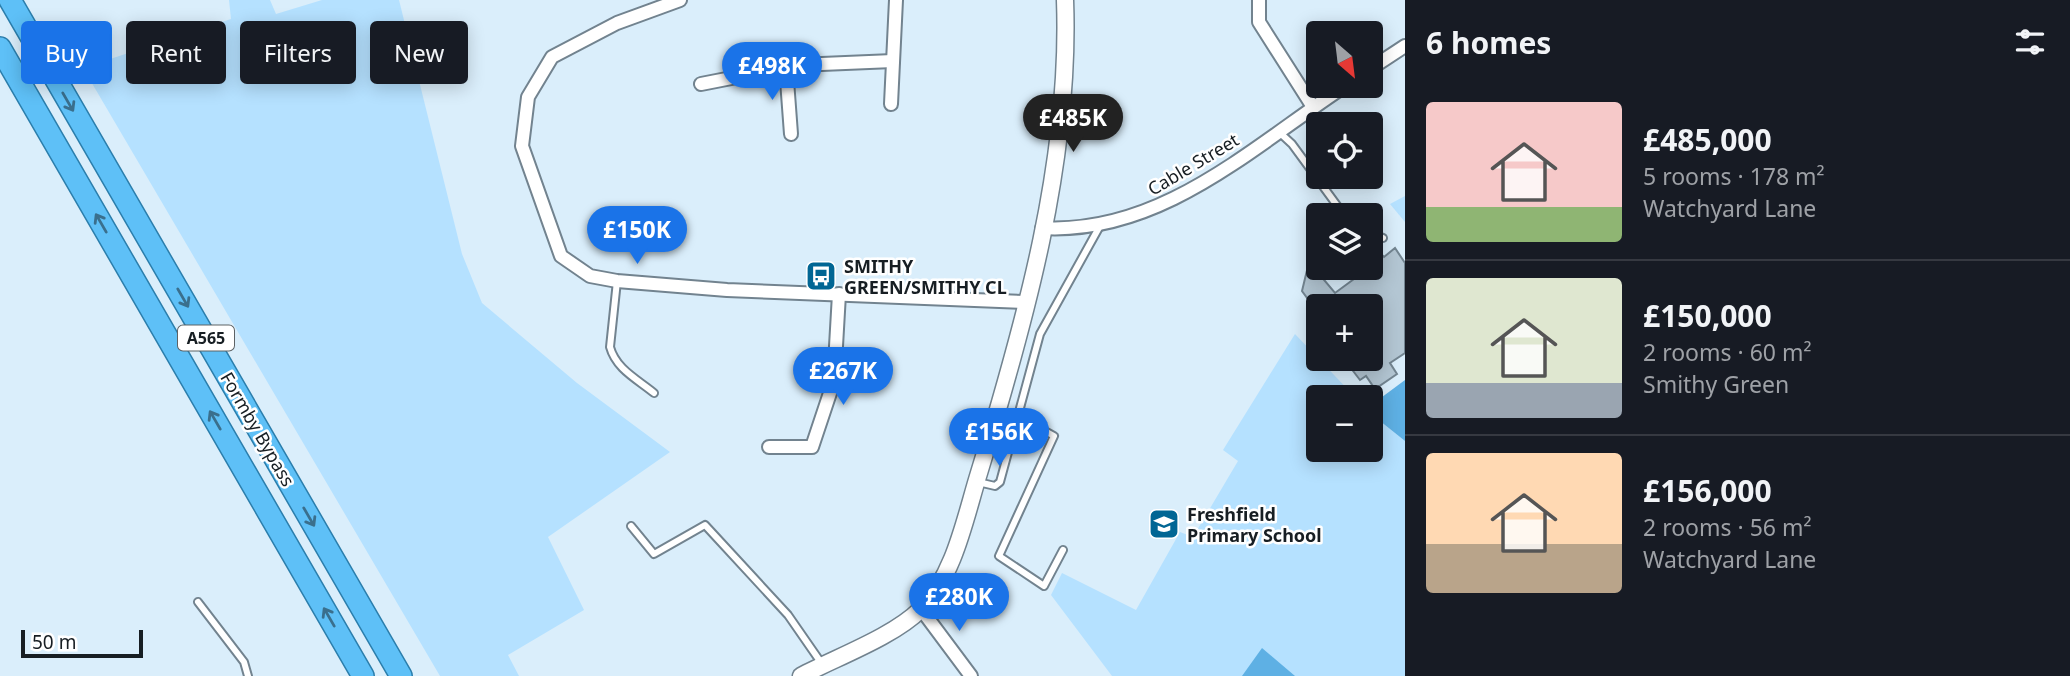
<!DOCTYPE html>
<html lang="en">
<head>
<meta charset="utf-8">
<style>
  body { margin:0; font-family:"Noto Sans",sans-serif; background:#242831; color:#f1f3f6; height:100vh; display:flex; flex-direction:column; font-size:26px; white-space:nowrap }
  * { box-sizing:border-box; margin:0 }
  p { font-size:23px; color:#9ea1a6 }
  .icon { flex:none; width:38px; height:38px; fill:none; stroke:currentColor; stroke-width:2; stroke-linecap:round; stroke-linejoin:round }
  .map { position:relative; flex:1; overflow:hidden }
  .details { display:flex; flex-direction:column; background:#171b24; width:665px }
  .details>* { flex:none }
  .hud { position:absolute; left:21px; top:21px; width:665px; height:63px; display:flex; gap:14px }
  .needle { width:46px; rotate:152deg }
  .tools { position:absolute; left:1306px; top:21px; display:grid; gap:14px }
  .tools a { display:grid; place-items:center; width:77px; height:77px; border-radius:7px; background:#171b24; box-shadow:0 4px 18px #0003; font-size:35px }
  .scale { position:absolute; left:21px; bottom:18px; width:122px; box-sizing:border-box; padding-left:7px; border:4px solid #171e23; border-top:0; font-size:19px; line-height:24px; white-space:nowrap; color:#171e23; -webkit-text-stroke:5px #fff; paint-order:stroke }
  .price { position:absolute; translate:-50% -60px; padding:0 16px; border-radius:24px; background:#1a73e8; color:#fff; font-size:23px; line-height:46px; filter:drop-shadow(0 2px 4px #0008) }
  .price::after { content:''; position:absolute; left:50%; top:42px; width:21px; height:16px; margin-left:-10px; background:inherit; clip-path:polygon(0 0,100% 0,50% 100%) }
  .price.current { background:#222; color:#fff }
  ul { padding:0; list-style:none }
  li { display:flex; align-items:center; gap:21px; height:175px; padding:0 21px }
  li+li { border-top:2px solid #363941 }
  li span { display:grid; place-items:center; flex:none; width:196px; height:140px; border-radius:7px; color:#555 }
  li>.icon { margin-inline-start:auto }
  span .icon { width:84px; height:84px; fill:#fffc; stroke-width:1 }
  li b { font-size:30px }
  h2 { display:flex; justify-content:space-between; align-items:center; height:84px; padding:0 21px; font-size:30px }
  .chip { padding:0 24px; border-radius:7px; background:#171b24; box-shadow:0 4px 18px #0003; font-size:24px; line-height:63px }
  .chip.current { background:#1a73e8; color:#fff }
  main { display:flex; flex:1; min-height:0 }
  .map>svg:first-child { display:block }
</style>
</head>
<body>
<main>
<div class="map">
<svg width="1405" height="676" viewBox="0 0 1405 676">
  <rect width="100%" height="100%" fill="#daeefb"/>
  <g fill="#b5e1ff">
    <path d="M229 0H270L276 14 322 0H399L462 254 482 303 577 383 670 452 548 537 584 610 508 655 519 676H440L83 68 231 19Z"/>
    <path d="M1405 196V222L1390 204Z"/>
    <path d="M1295 334 1355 397H1318V450H1370V413L1405 441V676H1112L1051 595 1062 573 1136 610 1180 532 1193 537 1238 461 1223 450Z"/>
  </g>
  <g fill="#5eb0e4">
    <path d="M1405 380V441L1370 413V406Z"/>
    <path d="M1262 648 1295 676H1242Z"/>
  </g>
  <path fill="#b3c6d3" stroke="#738591" stroke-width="2" d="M1370 242 1384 257 1395 248 1405 263V353L1390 363 1397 374 1375 389 1366 376 1360 380 1344 359H1370V306H1313L1302 291 1309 262 1335 293 1358 276 1352 268H1370Z"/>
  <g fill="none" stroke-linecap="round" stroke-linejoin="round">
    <g stroke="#72838f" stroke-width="10">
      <g id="service">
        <path d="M1279 132 1292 144 1344 215"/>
        <path d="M1370 233 1383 238"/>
        <path d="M617 281 610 347C616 369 637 379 654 393"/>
        <path d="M1018 416 1054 436 999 556 1044 586 1063 550"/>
        <path d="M978 482 995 486 1000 482 1040 334 1101 224"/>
        <path d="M631 526 654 554 705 525 788 615 822 664"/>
        <path d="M198 602 244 662 248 676"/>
      </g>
    </g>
    <g stroke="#72838f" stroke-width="16">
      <g id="minor">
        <path d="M680 0 617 23 552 57 528 97 522 146 561 256 590 276 617 281 727 290 1025 302"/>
        <path d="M1259 0V22L1313 107"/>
        <path d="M786 67 791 134"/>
        <path d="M1370 69 1405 46"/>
        <path d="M701 84 798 65 893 61"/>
        <path d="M891 104 896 0"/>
        <path d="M1042 228C1161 235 1252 147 1345 86"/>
        <path d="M769 447H812L834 381 839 294"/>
        <path d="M921 609 971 676"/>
      </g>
    </g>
    <g stroke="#72838f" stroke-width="19">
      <path id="tertiary" d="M801 676C837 657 893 637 921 609 955 574 965 518 979 473 1025 322 1071 159 1065 0"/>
    </g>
    <g stroke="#2b7eac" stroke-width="24">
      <g id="trunk">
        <path d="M10 0 401 676"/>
        <path d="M0 48 363 676"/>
      </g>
    </g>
    <use href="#service" stroke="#fff" stroke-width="6"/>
    <use href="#minor" stroke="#fff" stroke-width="12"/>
    <use href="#tertiary" stroke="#fff" stroke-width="16"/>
    <use href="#trunk" stroke="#5ec0f7" stroke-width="21"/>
  </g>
  <defs><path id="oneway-shaft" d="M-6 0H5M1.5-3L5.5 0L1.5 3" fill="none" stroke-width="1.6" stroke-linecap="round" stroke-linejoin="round" transform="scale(1.75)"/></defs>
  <g stroke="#3a6f8d">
    <use href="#oneway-shaft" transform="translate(68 102) rotate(60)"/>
    <use href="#oneway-shaft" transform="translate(101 223) rotate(-120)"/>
    <use href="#oneway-shaft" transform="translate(183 298) rotate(60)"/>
    <use href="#oneway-shaft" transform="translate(215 420) rotate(-120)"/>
    <use href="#oneway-shaft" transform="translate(309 517) rotate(60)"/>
    <use href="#oneway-shaft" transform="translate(329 617) rotate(-120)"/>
  </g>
  <defs>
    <g id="bus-square" transform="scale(1.575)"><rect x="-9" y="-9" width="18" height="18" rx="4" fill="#016694" stroke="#fff"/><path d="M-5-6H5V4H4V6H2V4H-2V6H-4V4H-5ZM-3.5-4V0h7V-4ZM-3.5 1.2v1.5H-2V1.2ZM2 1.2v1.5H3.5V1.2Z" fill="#fff"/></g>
    <g id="school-square" transform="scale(1.575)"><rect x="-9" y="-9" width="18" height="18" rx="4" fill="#016694" stroke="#fff"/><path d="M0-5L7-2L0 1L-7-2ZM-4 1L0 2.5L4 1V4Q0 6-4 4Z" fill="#fff"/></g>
  </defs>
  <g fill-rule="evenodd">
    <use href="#bus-square" x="821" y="276"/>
    <use href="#school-square" x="1164" y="524"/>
  </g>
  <g text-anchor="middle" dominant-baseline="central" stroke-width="5" stroke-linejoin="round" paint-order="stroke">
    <rect fill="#fff" stroke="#5d6265" stroke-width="2" x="178" y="325.5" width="56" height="25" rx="5"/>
    <g font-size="16" font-weight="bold" fill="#171e23">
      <text x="206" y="338">A565</text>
    </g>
    <g font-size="18" fill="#171e23" stroke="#fff">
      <text transform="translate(1193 164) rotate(-31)">Cable Street</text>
      <text transform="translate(258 429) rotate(60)">Formby Bypass</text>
    </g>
    <g font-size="18" font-weight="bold" fill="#171e23" stroke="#fff" text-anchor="start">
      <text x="844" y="266">SMITHY<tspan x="844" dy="21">GREEN/SMITHY CL</tspan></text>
      <text x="1187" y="514">Freshfield<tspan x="1187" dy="21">Primary School</tspan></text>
    </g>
  </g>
</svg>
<div class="tools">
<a><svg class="needle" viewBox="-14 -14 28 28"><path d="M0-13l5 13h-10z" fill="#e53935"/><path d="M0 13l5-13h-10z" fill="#9ea1a6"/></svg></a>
<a><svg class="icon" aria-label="locate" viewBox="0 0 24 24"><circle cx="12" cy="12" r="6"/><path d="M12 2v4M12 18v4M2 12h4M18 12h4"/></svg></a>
<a><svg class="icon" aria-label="layers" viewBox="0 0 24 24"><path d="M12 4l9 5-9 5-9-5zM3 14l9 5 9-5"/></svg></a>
<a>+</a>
<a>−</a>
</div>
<div class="scale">50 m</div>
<b class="price" style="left:772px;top:102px">£498K</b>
<b class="price current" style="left:1073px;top:154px">£485K</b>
<b class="price" style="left:637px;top:266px">£150K</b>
<b class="price" style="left:843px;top:407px">£267K</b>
<b class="price" style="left:999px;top:468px">£156K</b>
<b class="price" style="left:959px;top:633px">£280K</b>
<div class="hud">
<a class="chip current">Buy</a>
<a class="chip">Rent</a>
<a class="chip">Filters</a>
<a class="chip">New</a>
</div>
</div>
<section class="details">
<h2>6 homes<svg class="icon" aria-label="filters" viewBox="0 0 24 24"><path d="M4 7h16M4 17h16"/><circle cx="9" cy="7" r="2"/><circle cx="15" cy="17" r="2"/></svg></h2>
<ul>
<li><span style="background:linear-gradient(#f6c9c9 75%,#8fb573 0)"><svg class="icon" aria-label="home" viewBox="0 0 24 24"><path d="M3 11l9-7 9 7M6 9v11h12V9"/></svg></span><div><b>£485,000</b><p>5 rooms · 178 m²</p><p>Watchyard Lane</p></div></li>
<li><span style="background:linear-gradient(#dfe7d0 75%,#9aa5b1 0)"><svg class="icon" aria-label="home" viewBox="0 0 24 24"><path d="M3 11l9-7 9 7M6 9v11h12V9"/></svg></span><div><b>£150,000</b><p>2 rooms · 60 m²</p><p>Smithy Green</p></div></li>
<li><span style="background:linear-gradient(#ffd9b3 65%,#b9a48a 0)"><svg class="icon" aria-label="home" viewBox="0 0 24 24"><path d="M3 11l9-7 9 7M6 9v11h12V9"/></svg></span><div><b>£156,000</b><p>2 rooms · 56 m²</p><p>Watchyard Lane</p></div></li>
</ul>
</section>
</main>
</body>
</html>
